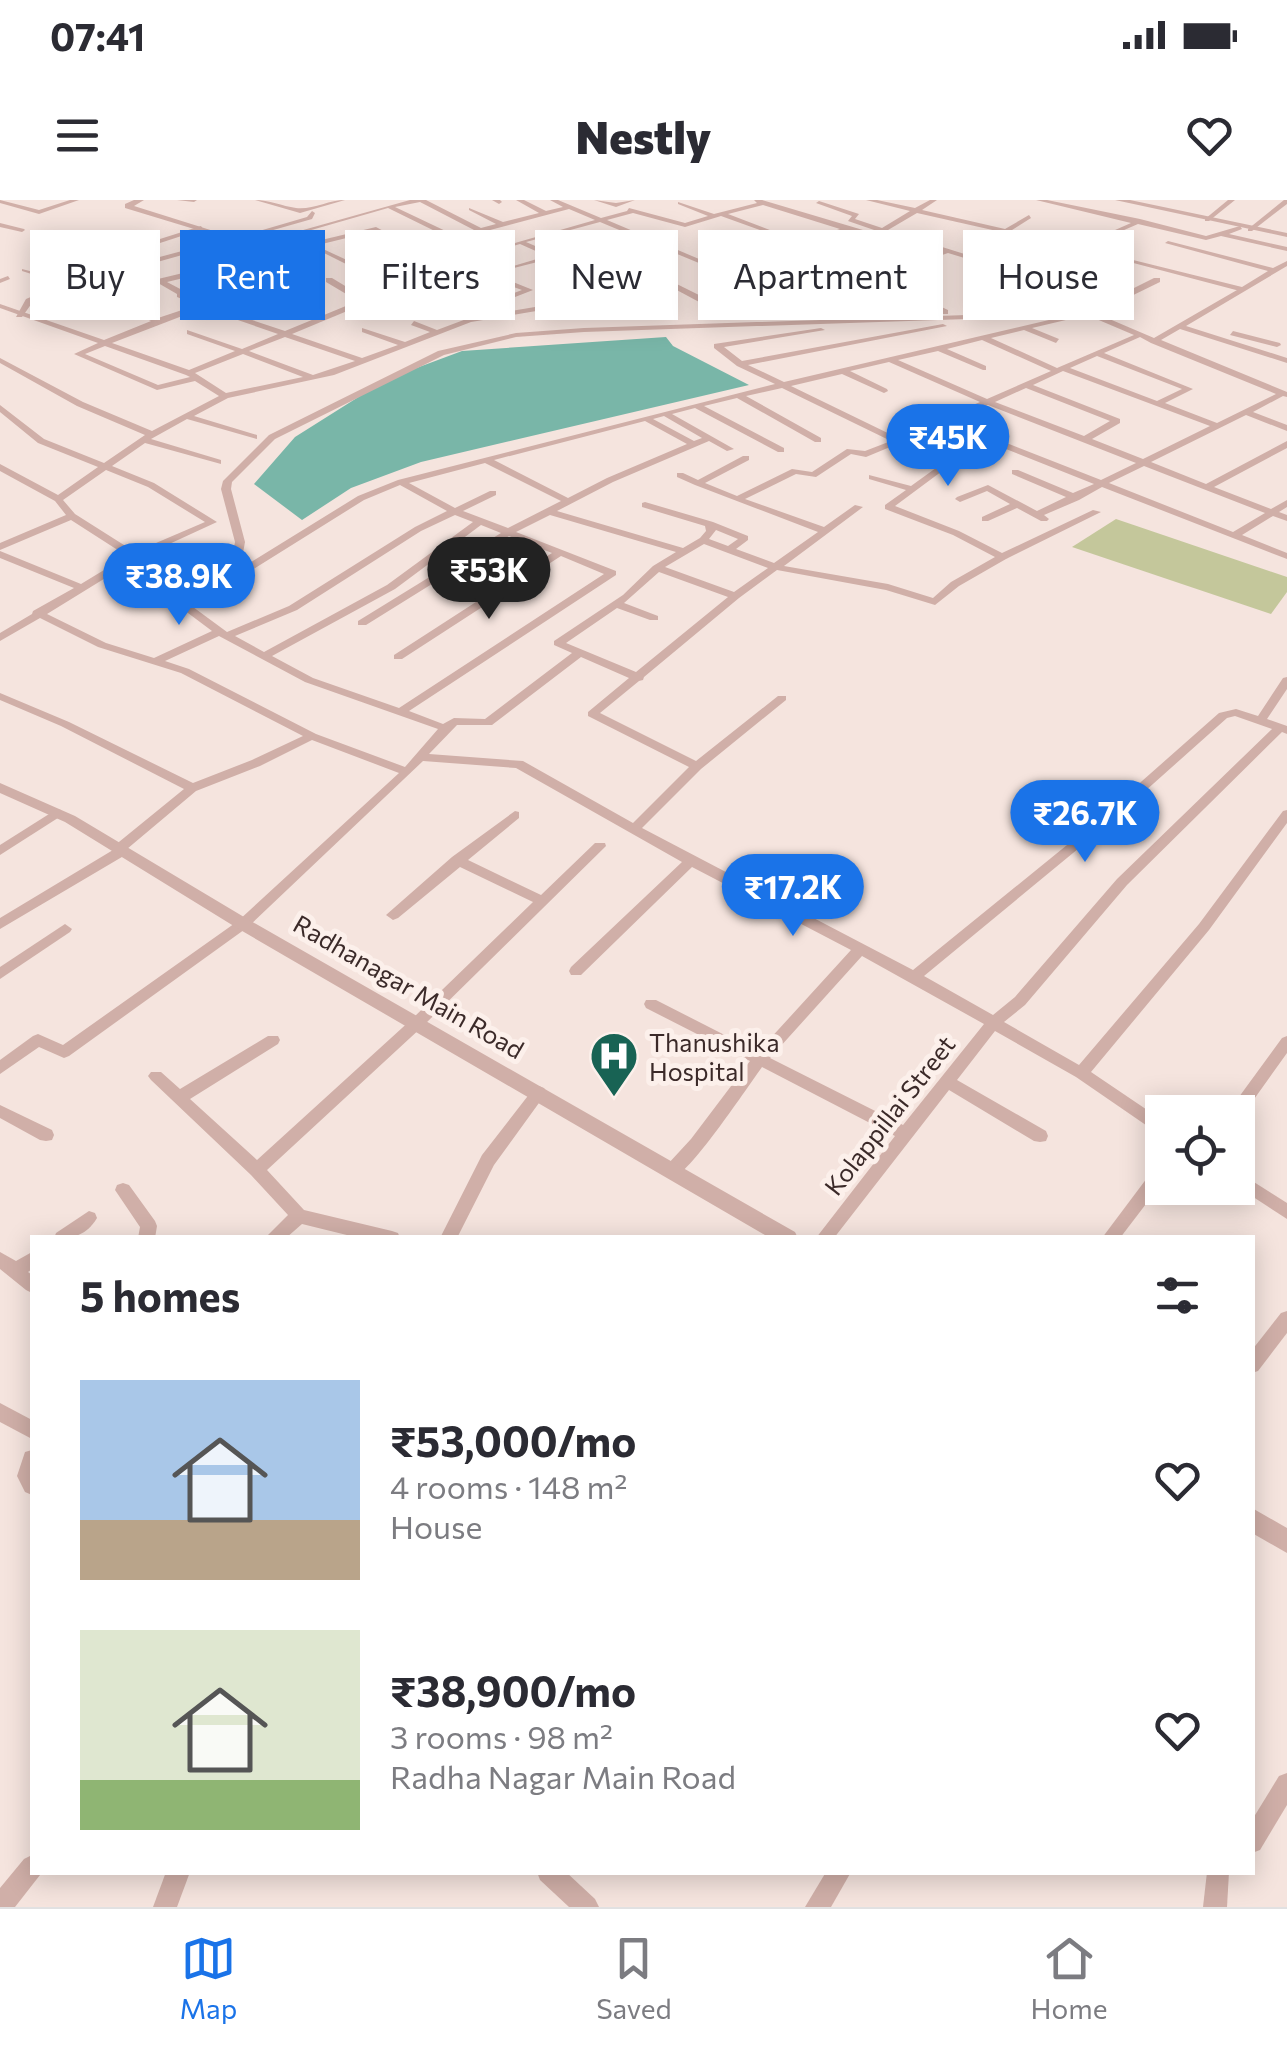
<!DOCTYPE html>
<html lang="en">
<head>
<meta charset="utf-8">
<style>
  body { margin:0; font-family:Commissioner,sans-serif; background:#f2f2f3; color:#2b2b33; height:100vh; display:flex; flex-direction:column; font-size:38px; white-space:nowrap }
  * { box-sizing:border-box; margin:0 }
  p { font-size:32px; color:#7c7c81 }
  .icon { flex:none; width:55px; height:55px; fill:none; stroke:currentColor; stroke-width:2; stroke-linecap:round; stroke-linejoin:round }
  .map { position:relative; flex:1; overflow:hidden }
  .details { position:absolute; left:30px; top:1035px; width:1225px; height:640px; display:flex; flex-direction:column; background:#fff; border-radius:0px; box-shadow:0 5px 25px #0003 }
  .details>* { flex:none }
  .guide { position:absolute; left:30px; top:30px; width:1228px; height:90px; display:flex; gap:20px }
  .tools { position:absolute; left:1145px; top:895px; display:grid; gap:20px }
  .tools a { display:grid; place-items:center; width:110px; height:110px; border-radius:0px; background:#fff; box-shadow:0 5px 25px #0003; font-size:50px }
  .price { position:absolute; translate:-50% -85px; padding:0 22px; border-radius:35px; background:#1a73e8; color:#fff; font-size:32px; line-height:65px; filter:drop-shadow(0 2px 5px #0008) }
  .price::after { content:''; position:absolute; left:50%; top:60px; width:30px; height:22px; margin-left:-15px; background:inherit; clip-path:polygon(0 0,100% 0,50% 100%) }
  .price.selected { background:#222; color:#fff }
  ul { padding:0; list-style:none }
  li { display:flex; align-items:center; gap:30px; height:250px; padding:0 50px }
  li span { display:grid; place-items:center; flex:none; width:280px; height:200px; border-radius:0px; color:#555 }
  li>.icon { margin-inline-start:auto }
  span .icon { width:120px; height:120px; fill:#fffc; stroke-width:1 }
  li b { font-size:42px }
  h2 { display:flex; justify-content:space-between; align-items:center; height:120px; padding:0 50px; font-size:42px }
  .tag { padding:0 35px; border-radius:0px; background:#fff; box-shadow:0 5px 25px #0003; font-size:35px; line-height:90px }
  .tag.selected { background:#1a73e8; color:#fff }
  .status { display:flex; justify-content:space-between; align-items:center; height:70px; padding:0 50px; background:#fff; direction:ltr }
  .status svg { height:28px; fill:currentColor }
  header { display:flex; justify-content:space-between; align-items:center; height:130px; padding:0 50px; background:#fff; font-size:45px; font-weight:800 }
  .dock { display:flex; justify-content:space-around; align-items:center; height:140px; border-top:2px solid #e1e1e2; background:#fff; font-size:28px; color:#7c7c81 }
  .dock a { display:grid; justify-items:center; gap:5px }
  .dock .selected { color:#1a73e8 }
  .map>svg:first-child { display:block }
</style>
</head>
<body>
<div class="status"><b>07:41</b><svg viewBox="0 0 49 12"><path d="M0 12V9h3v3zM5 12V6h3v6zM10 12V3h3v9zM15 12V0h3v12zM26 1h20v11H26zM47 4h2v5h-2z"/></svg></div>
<header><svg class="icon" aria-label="menu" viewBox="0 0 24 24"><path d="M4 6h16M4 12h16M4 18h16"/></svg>Nestly<svg class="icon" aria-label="heart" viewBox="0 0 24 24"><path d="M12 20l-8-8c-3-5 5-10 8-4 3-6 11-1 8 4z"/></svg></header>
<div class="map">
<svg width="1287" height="1707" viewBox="0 0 1287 1707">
  <rect width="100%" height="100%" fill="#f5e4de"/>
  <path fill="#c4c79b" d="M1116 319 1287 377V392L1271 414 1072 347Z"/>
  <path fill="#79b6a8" d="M666 137 673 146 749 185 421 262 351 288 302 320 254 284 295 237 387 179 462 151Z"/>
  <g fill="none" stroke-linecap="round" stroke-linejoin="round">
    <g fill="#d0afa8" fill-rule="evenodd">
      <path d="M0 0 39 10 70 0H79L39 14 0 3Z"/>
      <path d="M177 0H197L194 2Z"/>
      <path d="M255 0C269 0 282 6 296 8 312 10 329 0 345 0L300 13Z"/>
      <path d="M410 0H426L481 28 496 24 469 10V8L503 22 539 13 516 0H524L546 11 563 7 550 0H558L601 18 627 11 629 8 685 23 708 16 678 4V2L714 14 757 3 754 0H762L873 33 877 31 848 21 852 16 816 3 819 1 859 14 855 19 882 28 910 11 866 0H877L915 8 930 0H937L922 10 1005 29 1029 15 1031 18 1012 30 1242 87 1268 71 1165 43 1168 41 1273 68 1287 61V66L1186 126 1287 158V163L1180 129 1161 140 1287 192V197L1283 196 1253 212 1287 225V231L1246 215 1151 262 1206 284 1287 241V248L1214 287 1271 309 1287 300V307L1279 312 1287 315V321L1273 316 1242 335 1287 353V359L1102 287 1079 300 1044 315 1049 319 1047 321H1041L1017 308 988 321H982V317L1010 304 987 291 960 302 955 299 957 297 988 285 1037 311 1066 297 1012 274V270H1018L1073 293 1094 284 943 224 914 237 957 260 895 306 959 331 1002 353 1093 310 1101 312 1006 359 959 386 935 405 886 390 777 370 739 398 644 477 643 480 639 481 600 513 696 561 778 496H786V500L701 569 642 628 913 770 1099 619 1219 513 1236 509 1258 516 1283 478 1287 477V489L1267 519 1287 526V534L1282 532 1127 685 1025 805 1004 822 1079 865 1199 724 1283 611 1287 610V623L1209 730 1091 872 1162 920V934L1156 932 1076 877 995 831 957 880 1046 931 1048 936 1046 941 1040 942 1034 941 949 890 834 1038H816L895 936 762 867C749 885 690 973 675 976 672 977 670 975 667 975L665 970 667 965 691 939 750 861 646 808 644 804 646 800H656L758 852 851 750 692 667 581 775H571L569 771 571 767 682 662 516 568 423 561 248 727 69 856 64 858 39 847 0 874V860L33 836 38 834 63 845 238 721 399 573 312 540 260 566 196 591 127 649V654L0 729V718L113 650 114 646 184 589 61 526 0 500V493L69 522 193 583 252 560 303 536 181 473 98 447 40 418 0 441V433L32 414 33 411 74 388 0 358V351L81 384 127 356 71 320 0 350V343L66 315 55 301 0 271V264L58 295 98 267 38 243 0 212V205L44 239 104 263 145 235 77 206 0 163V158L83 202 152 231 219 196 195 181 157 190 74 154 98 143 0 108V104L104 140 151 121 63 84 22 71V69L72 82V85L158 118 197 105 177 97V94L158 83V79L376 27 411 46 447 37 388 8 301 33 296 32ZM420 2 474 30 454 35 395 7ZM763 5 840 29 801 42 728 14ZM569 9 595 20 452 61 480 75 457 79 411 51ZM633 13 685 27 721 16 788 40 942 114H948V110L807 44 847 31 867 35 834 47 836 50 883 32 909 41 887 49 870 61V63C884 60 899 43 916 43 923 43 934 48 941 51L890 71V73L948 53 1024 76 1062 95 1073 107 1083 112 784 182 748 165 947 126 943 124 742 161 724 147 825 130 821 128 714 144V148L737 166 775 184 398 280 358 296 240 369 245 342 231 289 232 282 275 239 444 155 516 137 584 132 1022 117 1068 109 1064 107 1022 113 584 128 516 133 438 151 269 235 223 281 221 289 235 342 229 375 188 401 141 357 217 322 154 283 112 266 145 243 221 264V260L151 239 187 219 257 239V235L194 216 228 198 334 175 471 122 673 88 701 103 718 117 725 115 707 99 580 36 578 39 667 85 634 90 603 77 601 80 625 92 592 97 550 80 603 65 601 62 539 80 583 99 469 118 437 130 414 121 411 125 430 132 405 142 362 128V132L398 145 362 158 292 134 364 104 392 114 448 98 445 94 392 110 365 99 443 76 456 83 488 78 522 90 469 110 472 114 533 90 461 61 520 44 547 56 510 67V69L553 58 570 63V61L526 42 600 22 735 78 808 115 815 113 706 61 740 52 875 112 882 110 743 49 699 59 607 20ZM917 13 1076 49 1025 73 888 30ZM375 31 405 48 349 61 323 49 318 50 348 65 405 53 438 73 403 84 374 69H370V71L396 86 360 95 332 78H326V82L358 101 285 131 210 106 242 95 274 106 277 102 249 93 277 83 301 91 304 87 277 79 204 103 189 94 242 75V73L184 91 167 82ZM1084 50 1236 90H1237L1154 138 1093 112 1085 106 1117 103 1160 82V78H1154L1112 99 1081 102 1068 91 1032 75ZM203 108 278 134 242 149 187 130V134L235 151 189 170 112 143ZM1087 115 1134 135 1057 168 991 138 1024 130 1056 143 1059 139 1032 128ZM285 137 355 161 313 175 249 151ZM1140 137 1151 143 1276 194 1217 223 1165 203 1193 189 1104 153ZM982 140 1051 171 987 199 898 160 938 151 983 170H986V166L947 149ZM105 146 186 175 190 177 158 185 85 154ZM243 154 303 177 226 193 195 173ZM1097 156 1182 189 1157 201 1070 168ZM889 162 980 202 898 238 791 186 842 174 884 193 888 191 887 189 850 171ZM1063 171 1210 226 1143 259 1092 239 1120 223V219L1033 185ZM782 188 891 241 865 251 847 249 812 272 792 269 737 296 705 283 749 260V256H743L698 280 683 273H677V277L695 285 818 332 774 363 736 349 748 340V336L713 322 645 302 642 303V307L705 326 706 331 700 338 683 348 557 311 613 282 709 241 727 251 734 249 672 214 695 208 778 252H784V248L704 206 737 198 815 242H821V238L746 196ZM1026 188 1110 221 1084 236 995 202ZM988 205 1136 263 1101 280 950 221ZM664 216 702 238 694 241 653 219ZM645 221 687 244 607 278 568 298 494 260ZM907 240 947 260 911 286 869 275V279L906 290 885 305V309L953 335 995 357 951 382 933 398 888 384 784 366 863 307 855 305 824 327 745 299 796 274 816 277 851 254 866 257ZM485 263 561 301 508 328 463 311 496 295V291H490L455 308 409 283ZM1144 266 1265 313 1233 332 1109 283ZM106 270 148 287 205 322 135 352 75 314 63 300ZM400 285 447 311 415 327 289 406 227 432 193 407 364 300ZM455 315 473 322 387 385 264 452 235 436 297 410 421 331ZM550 315 676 352 653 366 623 395 554 441V445L572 453 485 519 454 518 443 524 409 511 616 375V371L516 332ZM481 325 501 333 358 421V425H366L509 336 552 353 394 455V459H402L561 356 604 374 399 508 313 478 272 456 395 389ZM716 330 738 339 728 346 709 339ZM704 344 768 368 734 392 665 367ZM133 361 188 413 212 431 154 458 106 443 47 414ZM659 372 728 397 636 472 566 443 617 408 650 420H658V416L624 403ZM219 436 305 482 438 529 405 567 316 534 189 469 165 461ZM581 457 629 478 588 512V516L689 567 633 623 523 561 429 554 457 525H492ZM1235 516 1272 529 1117 679 1015 797 993 815 924 776 1107 625 1227 518ZM862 756 984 824 903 925 770 858Z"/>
      <path d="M492 0H500L502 2 499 4Z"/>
      <path d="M594 0 616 3 635 0 616 7Z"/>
      <path d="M1036 0H1047L1140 19 1206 36 1240 26 1242 29 1229 34 1287 47V51L1221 36 1206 40 1138 24 1108 37 1106 34 1131 23Z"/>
      <path d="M1228 0H1235L1209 21H1205V19Z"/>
      <path d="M1284 0H1287V4L1252 31H1248V29Z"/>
      <path d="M312 11 315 13 312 19 235 41 232 39 307 17Z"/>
      <path d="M0 23 24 29 25 30 22 32 0 27Z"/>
      <path d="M201 26 203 29 160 43 132 34 135 32 160 39Z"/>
      <path d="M96 46H100L154 64 149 65 96 48Z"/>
      <path d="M77 62H81L111 74 105 75 77 64Z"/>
      <path d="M8 76 10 79 0 83V79Z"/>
      <path d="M1233 131 1280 143 1281 145 1277 147 1230 135Z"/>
      <path d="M57 609 61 610V616L0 655V645Z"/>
      <path d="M515 611 519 612V618L468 660 541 695 595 643H605L606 646 423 826 267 970 304 1010 392 1031 398 1033 400 1038H359L302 1024 286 1038H265L288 1015 251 975 151 880 148 876 151 872H161L180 889 268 836H278L280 840 278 844 190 899 257 960 413 818 533 702 460 667 398 718 393 720 386 715 452 657Z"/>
      <path d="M65 724 72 729 70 732 0 779V767Z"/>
      <path d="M1287 836V853L1242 916 1238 918V912H1228L1282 838Z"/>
      <path d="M539 886 544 888 547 892 544 896 494 965 457 1038H440L482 955 534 888Z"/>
      <path d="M0 905 52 930 54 935 52 940 46 941 40 940 0 918Z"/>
      <path d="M1162 964V983L1120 1038H1102L1156 966Z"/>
      <path d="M1238 972 1287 1003V1019L1238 987Z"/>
      <path d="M123 983 129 985 155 1021 157 1026 155 1038H138L140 1027 115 990 117 985Z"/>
      <path d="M89 1011 95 1013 97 1018C86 1036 74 1038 54 1038L56 1033Z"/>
      <path d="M0 1052 16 1061 32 1052V1069L28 1072 32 1075V1093L26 1090 0 1069Z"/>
      <path d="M1287 1111V1133L1258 1171 1252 1173V1150L1281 1113Z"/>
      <path d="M0 1203 32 1220V1239L0 1222Z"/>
      <path d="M32 1250V1295L25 1292 17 1276 25 1252Z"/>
      <path d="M1287 1573V1605L1260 1650 1252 1653V1620L1279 1576Z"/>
      <path d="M32 1655V1672H41L40 1675 15 1707H0V1688L24 1659Z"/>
      <path d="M166 1672H190L177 1707H153Z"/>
      <path d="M537 1672H566L595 1699 599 1707H569L540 1680Z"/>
      <path d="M826 1672H851L831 1707H805Z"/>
      <path d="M1207 1672H1229L1227 1707H1203Z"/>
    </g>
    <g fill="#d0afa8" fill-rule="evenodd">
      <path d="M134 0H144L134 6 239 39 72 86 32 103 22 117H16L26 99 66 82 227 39 125 8V4Z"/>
      <path d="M1115 0H1130L1287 33V37Z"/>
      <path d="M0 583 75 616 249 720 795 1032 798 1038H770L237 728 65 622 0 593Z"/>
      <path d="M1252 1308 1287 1328V1353L1252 1333Z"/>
    </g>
  </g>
  <defs>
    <g id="hospital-pin" transform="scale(2.5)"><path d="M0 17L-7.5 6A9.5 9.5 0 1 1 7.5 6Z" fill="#186354" stroke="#fcf0eb"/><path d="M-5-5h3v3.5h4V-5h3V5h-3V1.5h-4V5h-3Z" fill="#fff"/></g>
  </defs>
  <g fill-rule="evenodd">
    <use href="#hospital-pin" x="614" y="856"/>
  </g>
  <g text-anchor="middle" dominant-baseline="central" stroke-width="10" stroke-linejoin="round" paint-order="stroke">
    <g font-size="25" fill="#3b2a29" stroke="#fcf0eb">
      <text transform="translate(409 786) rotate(30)">Radhanagar Main Road</text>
      <text transform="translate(889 915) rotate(-52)">Kolappillai Street</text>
    </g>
    <g font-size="25" fill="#3b2a29" stroke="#fcf0eb" text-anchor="start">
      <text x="649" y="842">Thanushika<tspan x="649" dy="29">Hospital</tspan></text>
    </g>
  </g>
</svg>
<div class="tools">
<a><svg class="icon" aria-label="locate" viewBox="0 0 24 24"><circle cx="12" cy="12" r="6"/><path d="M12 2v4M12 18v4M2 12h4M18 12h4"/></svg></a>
</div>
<b class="price" style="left:948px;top:289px">₹45K</b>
<b class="price selected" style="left:489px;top:422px">₹53K</b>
<b class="price" style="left:179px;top:428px">₹38.9K</b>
<b class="price" style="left:1085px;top:665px">₹26.7K</b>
<b class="price" style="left:793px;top:739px">₹17.2K</b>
<div class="guide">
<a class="tag">Buy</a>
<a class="tag selected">Rent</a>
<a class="tag">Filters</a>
<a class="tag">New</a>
<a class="tag">Apartment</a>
<a class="tag">House</a>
</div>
<section class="details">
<h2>5 homes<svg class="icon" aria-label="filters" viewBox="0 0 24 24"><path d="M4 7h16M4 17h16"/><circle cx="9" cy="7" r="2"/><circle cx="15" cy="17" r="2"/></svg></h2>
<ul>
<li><span style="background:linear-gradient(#a9c7e8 70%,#b9a48a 0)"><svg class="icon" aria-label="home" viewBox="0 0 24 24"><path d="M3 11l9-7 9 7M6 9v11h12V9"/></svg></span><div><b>₹53,000/mo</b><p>4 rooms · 148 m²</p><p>House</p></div><svg class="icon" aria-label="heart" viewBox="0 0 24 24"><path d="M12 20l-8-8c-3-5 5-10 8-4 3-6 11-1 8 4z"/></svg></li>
<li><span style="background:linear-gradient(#dfe7d0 75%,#8fb573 0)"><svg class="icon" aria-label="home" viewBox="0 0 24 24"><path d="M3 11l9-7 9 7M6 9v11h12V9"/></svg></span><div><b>₹38,900/mo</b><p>3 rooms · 98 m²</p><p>Radha Nagar Main Road</p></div><svg class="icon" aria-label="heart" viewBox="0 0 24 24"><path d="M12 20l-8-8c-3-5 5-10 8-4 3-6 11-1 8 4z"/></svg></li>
</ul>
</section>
</div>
<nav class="dock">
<a class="selected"><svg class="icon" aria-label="map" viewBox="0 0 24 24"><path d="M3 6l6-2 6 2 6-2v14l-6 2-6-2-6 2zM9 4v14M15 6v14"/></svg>Map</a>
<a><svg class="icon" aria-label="saved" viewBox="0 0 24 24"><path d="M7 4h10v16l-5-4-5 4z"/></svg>Saved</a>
<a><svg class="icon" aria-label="home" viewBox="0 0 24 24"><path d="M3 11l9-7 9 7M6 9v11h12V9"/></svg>Home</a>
</nav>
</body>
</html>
